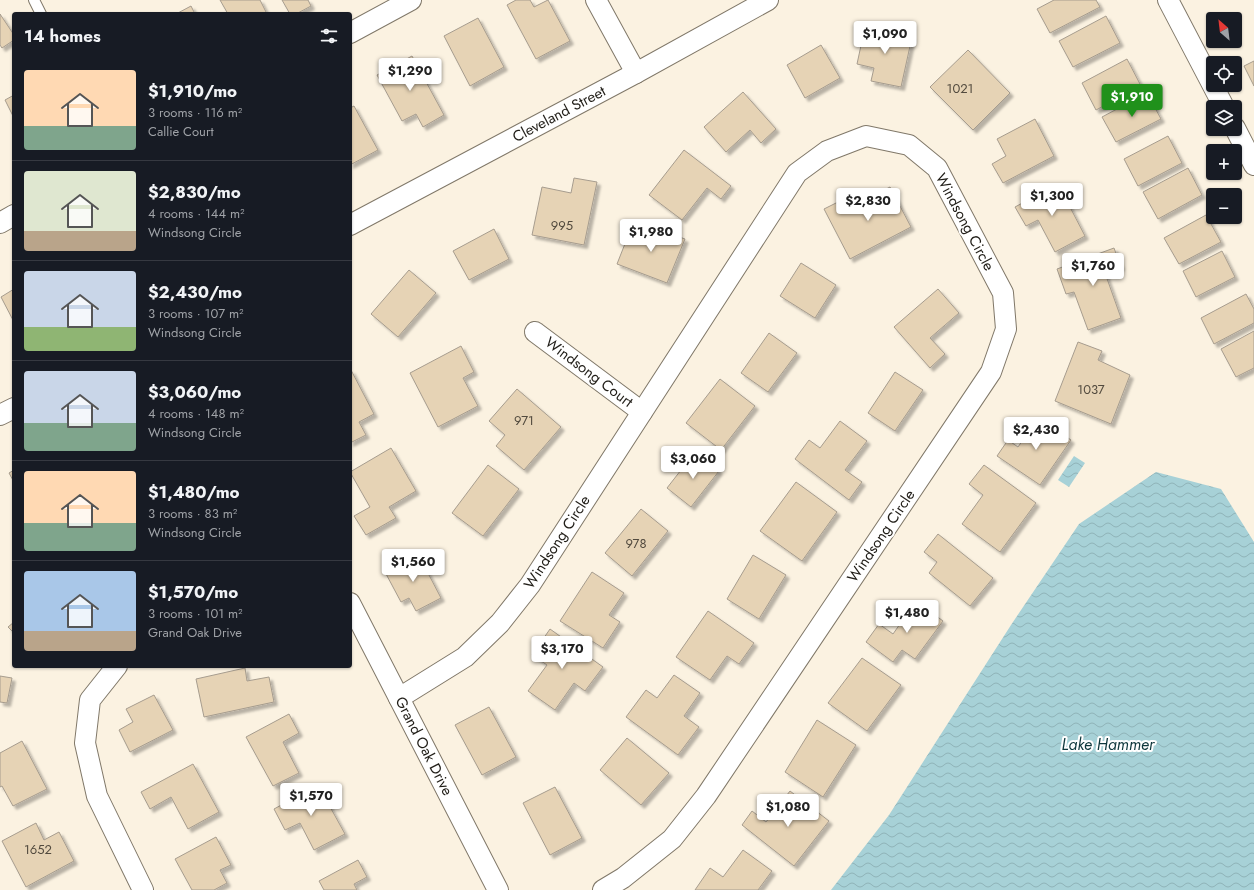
<!DOCTYPE html>
<html lang="en">
<head>
<meta charset="utf-8">
<style>
  body { margin:0; font-family:Jost,sans-serif; background:#20242c; color:#f1f3f6; height:100vh; display:flex; flex-direction:column; font-size:15px; white-space:nowrap }
  * { box-sizing:border-box; margin:0 }
  p { font-size:13px; color:#9ea1a6 }
  .icon { flex:none; width:22px; height:22px; fill:none; stroke:currentColor; stroke-width:2; stroke-linecap:round; stroke-linejoin:round }
  .map { position:relative; flex:1; overflow:hidden }
  .sheet { position:absolute; left:12px; top:12px; width:340px; height:656px; display:flex; flex-direction:column; background:#171b24; border-radius:4px; box-shadow:0 1px 3px #0004 }
  .sheet>* { flex:none }
  .needle { width:26px; rotate:332deg }
  .tools { position:absolute; left:1206px; top:12px; display:grid; gap:8px }
  .tools a { display:grid; place-items:center; width:36px; height:36px; border-radius:4px; background:#171b24; box-shadow:0 1px 3px #0004; font-size:20px }
  .price { position:absolute; translate:-50% -34px; padding:0 9px; border-radius:4px; background:#fff; color:#222; font-size:13px; line-height:26px; filter:drop-shadow(0 1px 2px #0008) }
  .price::after { content:''; position:absolute; left:50%; top:24px; width:12px; height:9px; margin-left:-6px; background:inherit; clip-path:polygon(0 0,100% 0,50% 100%) }
  .price.on { background:#20911b; color:#fff }
  ul { padding:0; list-style:none }
  li { display:flex; align-items:center; gap:12px; height:100px; padding:0 12px }
  li+li { border-top:1px solid #363941 }
  li span { display:grid; place-items:center; flex:none; width:112px; height:80px; border-radius:4px; color:#555 }
  li>.icon { margin-inline-start:auto }
  span .icon { width:48px; height:48px; fill:#fffc; stroke-width:1 }
  li b { font-size:17px }
  h2 { display:flex; justify-content:space-between; align-items:center; height:48px; padding:0 12px; font-size:17px }
  .map>svg:first-child { display:block }
</style>
</head>
<body>
<div class="map">
<svg width="1254" height="890" viewBox="0 0 1254 890">
  <defs>
    <pattern id="water-waves" width="16" height="10" patternUnits="userSpaceOnUse"><rect width="16" height="10" fill="#a7d1d7"/><path d="M0 5q4-4 8 0t8 0" fill="none" stroke="#8fb3b8"/></pattern>
    <filter id="shadow"><feDropShadow dx="3.5" dy="3.5" stdDeviation="1" flood-color="#0004"/></filter>
  </defs>
  <rect width="100%" height="100%" fill="#fbf2e1"/>
  <g fill="url(#water-waves)">
    <path d="M1074 456 1085 463 1069 487 1058 480Z"/>
    <path d="M1156 472 1221 489 1254 542V890H831L889 815 1011 625 1079 524Z"/>
  </g>
  <g fill="#e6d3b5" stroke="#a69c8e" filter="url(#shadow)">
    <path d="M220 0H260L267 14H228Z"/>
    <path d="M282 0H308L311 6 296 14H290Z"/>
    <path d="M516 0H530L534 7 548 0 570 41 536 59 507 5Z"/>
    <path d="M1054 0H1096L1100 7 1050 33 1037 9Z"/>
    <path d="M191 6 195 14H176Z"/>
    <path d="M0 14 14 35V40L2 48 0 45Z"/>
    <path d="M1106 16 1120 43 1073 67 1059 41Z"/>
    <path d="M478 18 504 67 470 86 444 36Z"/>
    <path d="M865 27 912 37 901 87 871 81 874 68 857 64Z"/>
    <path d="M821 45 840 78 805 98 787 65Z"/>
    <path d="M968 50 1010 93 973 130 930 87Z"/>
    <path d="M412 56 444 115 423 127 416 114 402 121 377 75Z"/>
    <path d="M1127 59 1141 86 1096 110 1082 83Z"/>
    <path d="M1254 61V86L1244 66Z"/>
    <path d="M743 92 776 129 761 143 750 130 726 152 704 127Z"/>
    <path d="M1147 93 1161 119 1116 142 1102 117Z"/>
    <path d="M14 95V118L5 100Z"/>
    <path d="M354 106 378 150 350 165V108Z"/>
    <path d="M1035 119 1054 156 1003 183 992 164 1006 156 997 139Z"/>
    <path d="M1168 136 1182 163 1138 186 1124 159Z"/>
    <path d="M684 150 731 186 721 199 707 188 682 220 649 195Z"/>
    <path d="M1188 168 1202 195 1158 219 1143 192Z"/>
    <path d="M574 178 597 182 584 245 532 235 542 187 571 193Z"/>
    <path d="M1058 184 1085 236 1055 252 1038 220 1026 226 1015 207Z"/>
    <path d="M890 187 911 227 850 259 824 209 844 199 850 208Z"/>
    <path d="M1206 215 1221 242 1179 264 1164 238Z"/>
    <path d="M632 226 653 234 655 228 685 239 667 283 617 264Z"/>
    <path d="M494 229 509 259 469 280 453 251Z"/>
    <path d="M1114 248 1121 267 1105 273 1121 318 1088 330 1074 292 1066 294 1057 269Z"/>
    <path d="M1222 251 1235 277 1196 297 1183 271Z"/>
    <path d="M801 263 836 285 815 318 780 296Z"/>
    <path d="M409 270 436 293 398 337 371 314Z"/>
    <path d="M14 289V322L1 297Z"/>
    <path d="M938 289 959 313 930 338 945 354 930 368 894 327Z"/>
    <path d="M1246 294 1254 309V323L1214 344 1201 318Z"/>
    <path d="M1254 331V368L1236 377 1221 349Z"/>
    <path d="M769 333 797 353 768 392 741 373Z"/>
    <path d="M1078 342 1102 351 1098 360 1130 375 1111 424 1055 401Z"/>
    <path d="M461 346 474 372 463 378 478 406 438 427 410 373Z"/>
    <path d="M351 370 374 414 359 422 366 435 350 443V371Z"/>
    <path d="M895 372 923 390 895 431 868 413Z"/>
    <path d="M720 379 755 406 721 450 686 423Z"/>
    <path d="M517 389 561 427 524 470 496 446 505 435 489 421Z"/>
    <path d="M1038 418 1071 440 1040 485 997 456 1008 440 1018 447Z"/>
    <path d="M840 421 867 441 845 470 862 482 849 500 795 459 809 440 820 448Z"/>
    <path d="M391 448 416 491 389 507 396 518 366 535 354 516 370 507 350 472Z"/>
    <path d="M695 452 719 471 691 507 667 488Z"/>
    <path d="M488 465 519 489 483 536 452 513Z"/>
    <path d="M984 465 1036 503 1000 552 962 524 983 495 969 484Z"/>
    <path d="M14 470V482L9 473Z"/>
    <path d="M796 482 837 512 802 561 760 531Z"/>
    <path d="M641 509 668 531 632 576 605 553Z"/>
    <path d="M938 534 993 578 970 606 929 573 937 562 924 552Z"/>
    <path d="M418 554 441 598 416 611 409 598 401 602 385 572Z"/>
    <path d="M753 555 786 575 759 619 727 599Z"/>
    <path d="M592 572 624 593 609 615 620 622 603 648 560 621Z"/>
    <path d="M916 601 943 621 915 659 902 650 893 662 866 642 879 624 893 634Z"/>
    <path d="M708 611 754 643 739 664 727 656 710 680 676 657Z"/>
    <path d="M14 622V633L8 627Z"/>
    <path d="M550 629 603 667 585 691 574 683 555 710 528 691 547 665 532 655Z"/>
    <path d="M862 658 901 685 867 731 828 703Z"/>
    <path d="M245 668 247 681 269 677 274 702 204 717 196 679Z"/>
    <path d="M674 675 700 693 684 716 699 727 678 755 626 717 646 690 657 698Z"/>
    <path d="M0 676 12 678 7 703 0 702Z"/>
    <path d="M154 695 173 730 130 752 119 730 133 722 126 709Z"/>
    <path d="M489 707 516 757 482 775 455 725Z"/>
    <path d="M289 714 299 733 283 742 299 773 273 786 246 737Z"/>
    <path d="M817 720 856 745 823 797 785 772Z"/>
    <path d="M627 738 669 773 641 805 600 770Z"/>
    <path d="M22 741 47 789 13 806 2 786 0 787V753Z"/>
    <path d="M193 764 219 812 188 829 171 797 150 809 141 792Z"/>
    <path d="M318 785 345 834 314 850 300 823 285 830 274 809Z"/>
    <path d="M555 787 582 838 550 855 523 803Z"/>
    <path d="M790 791 829 821 794 866 742 825 752 811 766 822Z"/>
    <path d="M36 823 44 840 59 832 74 861 26 887 2 841Z"/>
    <path d="M216 837 231 865 220 870 227 883 214 890H192L175 859Z"/>
    <path d="M743 850 772 871 758 890H695L710 868 723 877Z"/>
    <path d="M358 860 367 877 354 884 357 890H324L319 881Z"/>
  </g>
  <g fill="none" stroke-linecap="round" stroke-linejoin="round">
    <g stroke="#807869" stroke-width="12">
      <path id="lane" d="M34 0 41 14"/>
    </g>
    <g stroke="#807869" stroke-width="22">
      <g id="street">
        <path d="M596 0 636 73"/>
        <path d="M1168 0 1224 107"/>
        <path d="M350 33 411 0"/>
        <path d="M1235 128 1254 165"/>
        <path d="M0 223 14 215"/>
        <path d="M350 225 636 73 768 0"/>
        <path d="M535 332 642 412"/>
        <path d="M0 415 14 408"/>
        <path d="M350 603 498 890"/>
        <path d="M117 666 90 700 85 743 97 796 143 890"/>
        <path d="M399 698 465 657 500 623 530 585 797 173 827 151 866 136 909 145 937 168 1003 293 1006 329 991 372 706 796 672 839 623 878 603 890"/>
      </g>
    </g>
    <use href="#lane" stroke="#fff" stroke-width="10"/>
    <use href="#street" stroke="#fff" stroke-width="20"/>
  </g>
  <g text-anchor="middle" dominant-baseline="central" stroke-width="4" stroke-linejoin="round" paint-order="stroke">
    <g font-size="13" fill="#524a3e">
      <text x="960" y="88">1021</text>
      <text x="562" y="225">995</text>
      <text x="1091" y="389">1037</text>
      <text x="524" y="420">971</text>
      <text x="636" y="543">978</text>
      <text x="38" y="849">1652</text>
    </g>
    <g font-size="15" fill="#201d17" stroke="#fff">
      <text transform="translate(559 114) rotate(-28)">Cleveland Street</text>
      <text transform="translate(965 222) rotate(62)">Windsong Circle</text>
      <text transform="translate(589 372) rotate(37)">Windsong Court</text>
      <text transform="translate(881 536) rotate(-56)">Windsong Circle</text>
      <text transform="translate(557 542) rotate(-57)">Windsong Circle</text>
      <text transform="translate(424 746) rotate(63)">Grand Oak Drive</text>
    </g>
    <g font-size="16" font-style="italic" fill="#0e373c" stroke="#fff">
      <text x="1108" y="744">Lake Hammer</text>
    </g>
  </g>
</svg>
<div class="tools">
<a><svg class="needle" viewBox="-14 -14 28 28"><path d="M0-13l5 13h-10z" fill="#e53935"/><path d="M0 13l5-13h-10z" fill="#9ea1a6"/></svg></a>
<a><svg class="icon" aria-label="locate" viewBox="0 0 24 24"><circle cx="12" cy="12" r="6"/><path d="M12 2v4M12 18v4M2 12h4M18 12h4"/></svg></a>
<a><svg class="icon" aria-label="layers" viewBox="0 0 24 24"><path d="M12 4l9 5-9 5-9-5zM3 14l9 5 9-5"/></svg></a>
<a>+</a>
<a>−</a>
</div>
<b class="price" style="left:885px;top:55px">$1,090</b>
<b class="price" style="left:410px;top:92px">$1,290</b>
<b class="price on" style="left:1132px;top:118px">$1,910</b>
<b class="price" style="left:1052px;top:217px">$1,300</b>
<b class="price" style="left:868px;top:222px">$2,830</b>
<b class="price" style="left:651px;top:253px">$1,980</b>
<b class="price" style="left:1093px;top:287px">$1,760</b>
<b class="price" style="left:1036px;top:451px">$2,430</b>
<b class="price" style="left:693px;top:480px">$3,060</b>
<b class="price" style="left:413px;top:583px">$1,560</b>
<b class="price" style="left:907px;top:634px">$1,480</b>
<b class="price" style="left:562px;top:670px">$3,170</b>
<b class="price" style="left:311px;top:817px">$1,570</b>
<b class="price" style="left:788px;top:828px">$1,080</b>
<section class="sheet">
<h2>14 homes<svg class="icon" aria-label="filters" viewBox="0 0 24 24"><path d="M4 7h16M4 17h16"/><circle cx="9" cy="7" r="2"/><circle cx="15" cy="17" r="2"/></svg></h2>
<ul>
<li><span style="background:linear-gradient(#ffd9b3 70%,#7fa58c 0)"><svg class="icon" aria-label="home" viewBox="0 0 24 24"><path d="M3 11l9-7 9 7M6 9v11h12V9"/></svg></span><div><b>$1,910/mo</b><p>3 rooms · 116 m²</p><p>Callie Court</p></div></li>
<li><span style="background:linear-gradient(#dfe7d0 75%,#b9a48a 0)"><svg class="icon" aria-label="home" viewBox="0 0 24 24"><path d="M3 11l9-7 9 7M6 9v11h12V9"/></svg></span><div><b>$2,830/mo</b><p>4 rooms · 144 m²</p><p>Windsong Circle</p></div></li>
<li><span style="background:linear-gradient(#c9d6e8 70%,#8fb573 0)"><svg class="icon" aria-label="home" viewBox="0 0 24 24"><path d="M3 11l9-7 9 7M6 9v11h12V9"/></svg></span><div><b>$2,430/mo</b><p>3 rooms · 107 m²</p><p>Windsong Circle</p></div></li>
<li><span style="background:linear-gradient(#c9d6e8 65%,#7fa58c 0)"><svg class="icon" aria-label="home" viewBox="0 0 24 24"><path d="M3 11l9-7 9 7M6 9v11h12V9"/></svg></span><div><b>$3,060/mo</b><p>4 rooms · 148 m²</p><p>Windsong Circle</p></div></li>
<li><span style="background:linear-gradient(#ffd9b3 65%,#7fa58c 0)"><svg class="icon" aria-label="home" viewBox="0 0 24 24"><path d="M3 11l9-7 9 7M6 9v11h12V9"/></svg></span><div><b>$1,480/mo</b><p>3 rooms · 83 m²</p><p>Windsong Circle</p></div></li>
<li><span style="background:linear-gradient(#a9c7e8 75%,#b9a48a 0)"><svg class="icon" aria-label="home" viewBox="0 0 24 24"><path d="M3 11l9-7 9 7M6 9v11h12V9"/></svg></span><div><b>$1,570/mo</b><p>3 rooms · 101 m²</p><p>Grand Oak Drive</p></div></li>
</ul>
</section>
</div>
</body>
</html>
